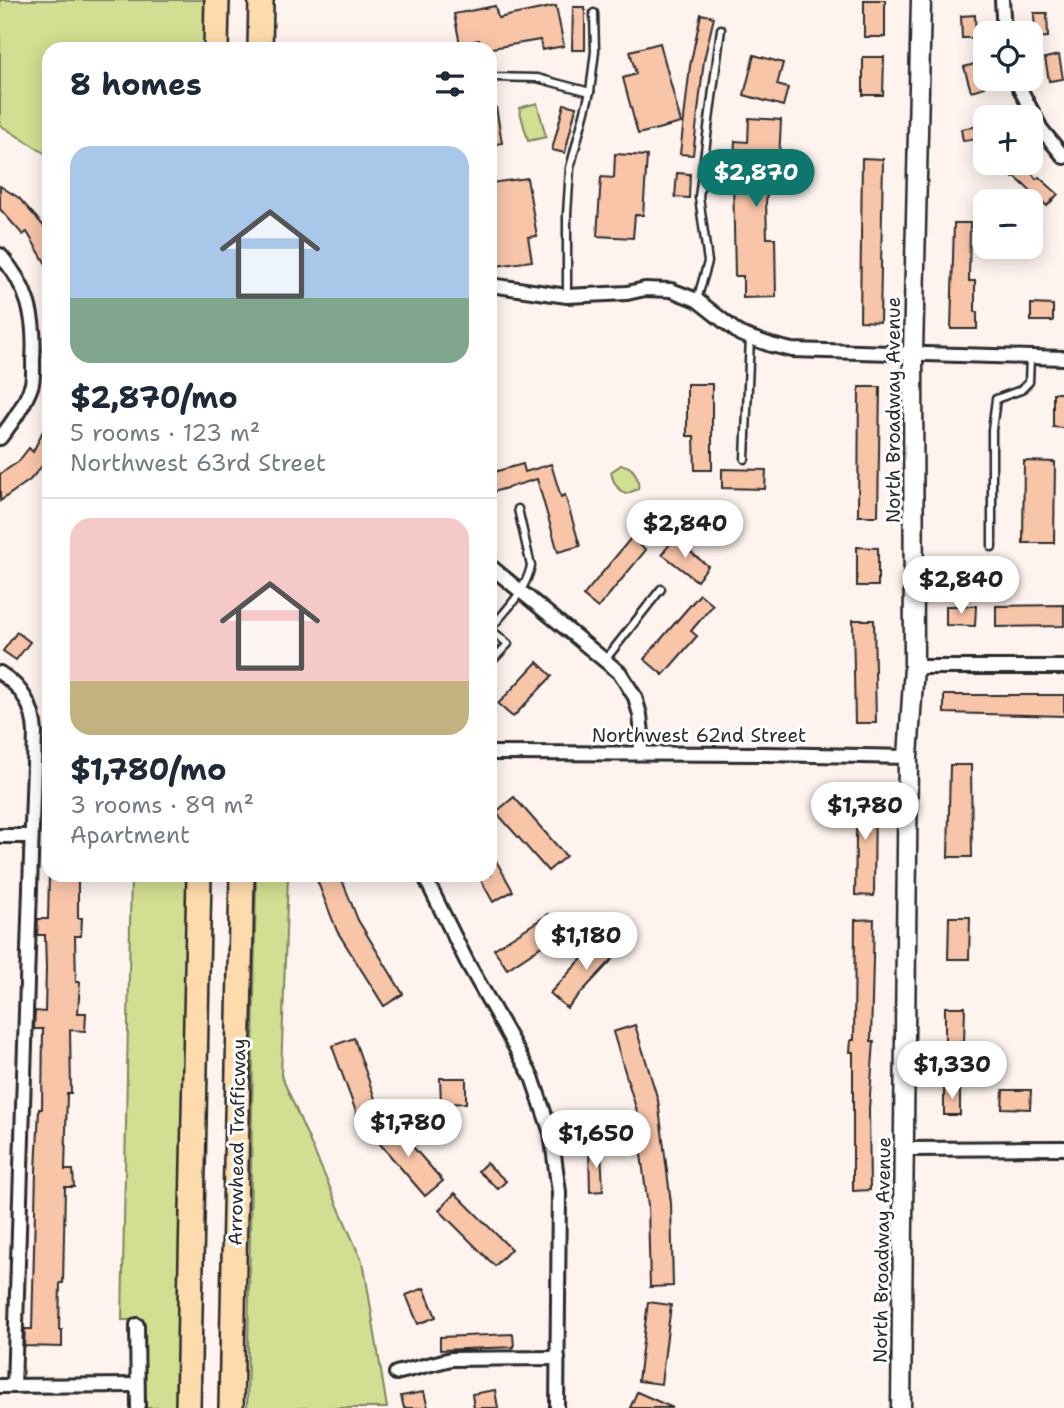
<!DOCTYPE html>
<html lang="en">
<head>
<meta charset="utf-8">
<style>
  body { margin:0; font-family:"Shantell Sans",sans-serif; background:#f6f6f7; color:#1f2937; height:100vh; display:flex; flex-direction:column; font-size:26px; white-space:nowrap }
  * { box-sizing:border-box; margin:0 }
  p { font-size:23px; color:#747a83 }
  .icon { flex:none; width:38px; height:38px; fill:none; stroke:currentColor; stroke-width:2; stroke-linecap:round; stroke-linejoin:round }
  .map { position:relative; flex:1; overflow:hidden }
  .drawer { position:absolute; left:42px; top:42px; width:455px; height:840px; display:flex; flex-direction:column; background:#fff; border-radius:21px; box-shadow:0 4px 18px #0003 }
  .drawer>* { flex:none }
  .buttons { position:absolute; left:973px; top:21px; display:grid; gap:14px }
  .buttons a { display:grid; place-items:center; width:70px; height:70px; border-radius:14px; background:#fff; box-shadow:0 4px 18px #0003; font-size:35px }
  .price { position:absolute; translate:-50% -60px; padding:0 16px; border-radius:24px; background:#fff; color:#222; font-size:23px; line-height:46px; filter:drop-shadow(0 2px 4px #0008) }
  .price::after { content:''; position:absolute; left:50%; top:42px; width:21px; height:16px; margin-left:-10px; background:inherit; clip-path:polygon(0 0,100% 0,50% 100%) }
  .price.on { background:#0f766e; color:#fff }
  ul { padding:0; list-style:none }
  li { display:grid; align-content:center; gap:14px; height:371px; padding:0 28px }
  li+li { border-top:2px solid #e0e1e3 }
  li span { display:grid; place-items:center; height:217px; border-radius:21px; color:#555 }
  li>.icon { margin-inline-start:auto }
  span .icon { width:126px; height:126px; fill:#fffc; stroke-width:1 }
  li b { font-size:30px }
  h2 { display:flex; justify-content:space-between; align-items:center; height:84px; padding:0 28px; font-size:30px }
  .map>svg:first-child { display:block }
</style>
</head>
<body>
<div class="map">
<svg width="1064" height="1408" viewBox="0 0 1064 1408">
  <rect width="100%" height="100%" fill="#fef3ee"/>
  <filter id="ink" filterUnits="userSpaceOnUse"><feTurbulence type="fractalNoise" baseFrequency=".0143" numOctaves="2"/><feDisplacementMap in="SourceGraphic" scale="14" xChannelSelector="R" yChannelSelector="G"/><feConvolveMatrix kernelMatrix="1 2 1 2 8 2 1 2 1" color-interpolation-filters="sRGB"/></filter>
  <g filter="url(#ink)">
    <g fill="#d2de91" stroke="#7e845e" stroke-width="2">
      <path d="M0 0H204V49H49V156L0 125Z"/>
      <path d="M537 103 546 137 528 141 519 108Z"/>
      <path d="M621 465C633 465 640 478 638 489L626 494C617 490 613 482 611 472Z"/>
      <path d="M131 875H189L180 1408H146L142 1320H122Z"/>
      <path d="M256 875H288L281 1075 364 1266 387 1408H247Z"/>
    </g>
    <g fill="#f8c5a9" stroke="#2b2b2b" stroke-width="2">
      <rect x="864" y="0" width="21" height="37"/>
      <path d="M495 6 498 18 556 6 564 46 542 50 540 40 486 49H481L479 40 460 44 454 14Z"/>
      <path d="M573 7H585V50H572Z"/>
      <path d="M1034 13H1047L1048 37 1035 38Z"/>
      <path d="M701 14 714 17 704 60 693 155 680 154 690 66Z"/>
      <path d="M975 15 976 38H962L961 16Z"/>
      <path d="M660 43 681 123 638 134 623 78 636 74 630 51Z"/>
      <path d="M754 55 783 63 777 85 788 88 783 106 744 95Z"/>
      <path d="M1059 55 1063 79 1049 81 1045 58Z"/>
      <path d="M863 57H884L883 95H863Z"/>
      <path d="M978 63 985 87 971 91 964 67Z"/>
      <path d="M564 104 576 107 565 153 552 150Z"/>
      <path d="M496 107 502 143 490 145V108Z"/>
      <path d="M749 118 781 120 778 179 769 178 766 202 767 238H775L776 297 743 298V276H735L733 176 748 177 749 162 734 160 735 141 748 142Z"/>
      <path d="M985 125V138L963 141 961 129Z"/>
      <path d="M615 154 647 156 643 215H635L633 238 597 236 601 177 614 178Z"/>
      <path d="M862 158 883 159 880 322 860 321Z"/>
      <path d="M1003 163H1025L1036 179 1039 177 1058 194 1047 206 1015 177 1013 178Z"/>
      <path d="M677 173 690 174 689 198 675 197Z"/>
      <path d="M527 178 537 236 528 237 532 261 496 266 490 227V208L493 207 490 183Z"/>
      <path d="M0 186 19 198 49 232V269L27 232 23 235 0 209Z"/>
      <path d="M954 223H970L969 281H975V312H977V329H951Z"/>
      <path d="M1031 304 1053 305V321H1031Z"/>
      <path d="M687 384H712V470H695L694 436H687Z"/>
      <path d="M859 387H880L878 516H858Z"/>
      <path d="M1053 393H1064V428L1053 427Z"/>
      <path d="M49 418V458L30 480 0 501V474L18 462 29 448 33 452Z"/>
      <path d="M1024 461 1055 462 1054 543H1023Z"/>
      <path d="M523 464 525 472 551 464 561 497 565 495 580 546 558 552 537 479 490 493V473Z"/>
      <path d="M722 469 766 470 765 489 722 488Z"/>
      <path d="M631 538 646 550 598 608 583 596Z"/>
      <path d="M674 539 708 566 697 581 662 554Z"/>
      <path d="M857 547 878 548V586H857Z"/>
      <path d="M700 594 713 605 691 631 697 636 663 675 644 659Z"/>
      <path d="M1064 605V626L996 627V606Z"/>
      <path d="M946 606H976L975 626 946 625Z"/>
      <path d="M853 620H874L876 723H855Z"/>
      <path d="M17 632 30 642 16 660 3 651Z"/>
      <path d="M537 662 552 676 513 717 498 704Z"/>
      <path d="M944 695H1064V716L944 713Z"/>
      <path d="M950 765H971L972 857H948Z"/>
      <path d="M857 787H875L874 896 855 895Z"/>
      <path d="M514 797 566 856 548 871 496 812Z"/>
      <path d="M490 850 513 891 493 902 478 875H490Z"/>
      <path d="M49 875H78V918H82L81 936H75L76 982H80L78 1013H86L85 1031 70 1030 71 1093H67L65 1170H73L74 1187H65L63 1283H60L59 1330H62V1347L24 1346 25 1329H32L36 1171 39 1109H42L43 1029H34L35 1011 45 1012 46 968 45 935H37L38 919H48Z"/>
      <path d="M315 875H340L358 920 403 994 384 1006 337 931Z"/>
      <path d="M549 914 561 933 507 969 494 949Z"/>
      <path d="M949 917H970L969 959H948Z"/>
      <path d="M874 919 871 1041H874L869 1109 870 1190 853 1191V1052H850L851 1040H854L855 920Z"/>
      <path d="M604 935 621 950 567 1008 550 993Z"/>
      <path d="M945 1007H965L964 1042H945Z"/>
      <path d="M635 1025 658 1100 671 1203 673 1286 650 1287 648 1206 636 1118H639L613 1032Z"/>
      <path d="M354 1038 380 1113 359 1120 332 1046Z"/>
      <path d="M440 1078H466V1103L441 1104Z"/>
      <rect x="944" y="1086" width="16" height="29"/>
      <path d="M1003 1090H1031L1030 1109 1002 1108Z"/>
      <path d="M391 1122 443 1181 425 1196 374 1137Z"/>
      <path d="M589 1148H601L603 1191 590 1192Z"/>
      <path d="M486 1163 506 1181 498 1189 478 1171Z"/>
      <path d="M455 1193 511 1249 495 1266 439 1210Z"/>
      <path d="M424 1288 436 1317 418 1324 406 1295Z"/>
      <path d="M648 1302 671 1305 661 1384 638 1381Z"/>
      <path d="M513 1334 514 1347 440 1350V1337Z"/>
      <path d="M495 1390 498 1408H474L472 1394Z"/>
      <path d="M424 1392 428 1408H404L401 1396Z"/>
      <path d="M637 1392 673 1408H630Z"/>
    </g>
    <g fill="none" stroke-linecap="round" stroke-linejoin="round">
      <g stroke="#2b2b2b" stroke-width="11">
        <g id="lane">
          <path d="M490 77 537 78 590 92"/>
          <path d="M567 296V214L570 168 590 92 595 51 594 13"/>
          <path d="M697 300 708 262 699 197 721 29"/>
          <path d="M745 459 750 337"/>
          <path d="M992 547V430L996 399 1021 390 1029 382 1030 358"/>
          <path d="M490 629C507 609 525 592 531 566L518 509"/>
          <path d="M490 629 508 644 490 663"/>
          <path d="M605 660 661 589"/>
        </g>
      </g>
      <g stroke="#2b2b2b" stroke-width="18">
        <g id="street">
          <path d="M1002 0 1004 33"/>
          <path d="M1015 79 1041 129 1064 157"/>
          <path d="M0 255C28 286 36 318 33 360 33 368 34 379 31 387 24 406 12 423 0 438"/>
          <path d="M490 285 567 296 627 293 645 289 671 290 697 300 740 334 771 345 792 350 1064 358"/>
          <path d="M490 566 620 673 635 697 640 715 642 734 640 753"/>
          <path d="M914 667H1064"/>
          <path d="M0 673C22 687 34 707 35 733L14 1386"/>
          <path d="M490 753 767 754 908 757"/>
          <path d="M0 836H30"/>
          <path d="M424 875 467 962 532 1077 551 1133 559 1192 557 1408"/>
          <path d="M904 1149 1064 1148"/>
          <path d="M137 1325 138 1408"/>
          <path d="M396 1373 451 1359 558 1358"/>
          <path d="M0 1386 137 1385"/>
        </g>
      </g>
      <g stroke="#2b2b2b" stroke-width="23">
        <path id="secondary" d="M901 1408 908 757 914 667 913 353 921 0"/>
      </g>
      <g stroke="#2b2b2b" stroke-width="28">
        <g id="highway">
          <path d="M216 49 217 0"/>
          <path d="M260 49 261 0"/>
          <path d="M188 1408 199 875"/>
          <path d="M231 1408 242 875"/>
        </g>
      </g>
      <use href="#lane" stroke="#fff" stroke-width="6"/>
      <use href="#street" stroke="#fff" stroke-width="12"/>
      <use href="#secondary" stroke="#fff" stroke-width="18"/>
      <use href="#highway" stroke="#fedbac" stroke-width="23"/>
    </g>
  </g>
  <g text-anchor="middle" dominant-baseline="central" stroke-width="6" stroke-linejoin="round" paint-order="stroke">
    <g font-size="19" fill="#2b2b2b" stroke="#fff">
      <text transform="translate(893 410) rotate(-90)">North Broadway Avenue</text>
      <text x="699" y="735">Northwest 62nd Street</text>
      <text transform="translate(237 1142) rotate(-89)">Arrowhead Trafficway</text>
      <text transform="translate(882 1250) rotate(-89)">North Broadway Avenue</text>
    </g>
  </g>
</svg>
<div class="buttons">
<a><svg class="icon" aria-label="locate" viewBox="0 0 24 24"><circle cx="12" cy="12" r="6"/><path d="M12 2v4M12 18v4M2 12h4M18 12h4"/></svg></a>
<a>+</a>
<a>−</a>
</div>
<b class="price on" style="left:756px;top:209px">$2,870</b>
<b class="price" style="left:685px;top:560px">$2,840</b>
<b class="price" style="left:961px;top:616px">$2,840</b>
<b class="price" style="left:865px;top:842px">$1,780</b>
<b class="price" style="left:586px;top:972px">$1,180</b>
<b class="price" style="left:952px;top:1101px">$1,330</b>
<b class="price" style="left:408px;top:1159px">$1,780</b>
<b class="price" style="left:596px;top:1170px">$1,650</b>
<section class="drawer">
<h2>8 homes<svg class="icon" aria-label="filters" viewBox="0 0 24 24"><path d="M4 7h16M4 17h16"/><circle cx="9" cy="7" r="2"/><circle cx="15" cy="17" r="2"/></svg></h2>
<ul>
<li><span style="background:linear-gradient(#a9c7e8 70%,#7fa58c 0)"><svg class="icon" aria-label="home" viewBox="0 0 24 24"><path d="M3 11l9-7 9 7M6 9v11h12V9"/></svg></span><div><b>$2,870/mo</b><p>5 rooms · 123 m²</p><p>Northwest 63rd Street</p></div></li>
<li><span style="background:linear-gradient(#f6c9c9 75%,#c2b280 0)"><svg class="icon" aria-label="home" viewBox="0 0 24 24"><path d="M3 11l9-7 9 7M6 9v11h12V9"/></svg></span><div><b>$1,780/mo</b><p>3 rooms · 89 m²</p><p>Apartment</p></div></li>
</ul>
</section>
</div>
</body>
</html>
